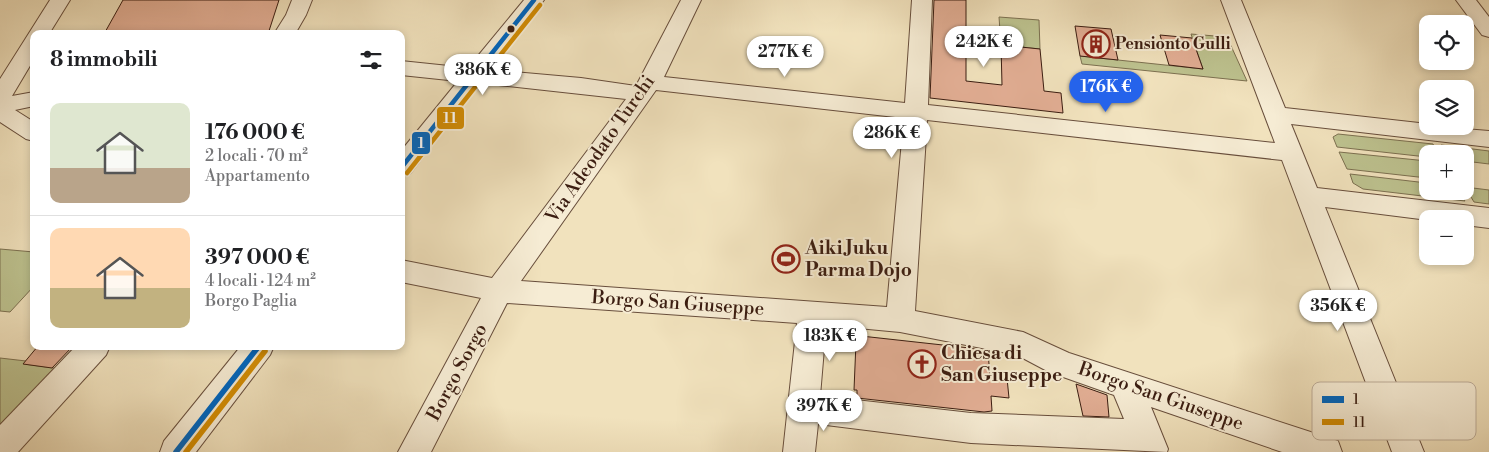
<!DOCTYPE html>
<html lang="it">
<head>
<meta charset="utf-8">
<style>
  body { margin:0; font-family:"Libre Bodoni",serif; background:#f2f2f2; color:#202124; height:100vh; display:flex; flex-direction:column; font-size:19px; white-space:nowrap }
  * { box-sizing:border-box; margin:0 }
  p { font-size:16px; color:#757577 }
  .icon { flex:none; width:28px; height:28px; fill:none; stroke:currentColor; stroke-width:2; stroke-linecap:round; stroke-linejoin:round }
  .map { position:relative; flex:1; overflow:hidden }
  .details { position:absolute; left:30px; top:30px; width:375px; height:320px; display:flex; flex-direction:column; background:#fff; border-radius:10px; box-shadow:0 2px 8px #0003 }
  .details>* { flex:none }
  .buttons { position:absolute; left:1419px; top:15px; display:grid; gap:10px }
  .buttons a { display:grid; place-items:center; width:55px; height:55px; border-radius:10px; background:#fff; box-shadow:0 2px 8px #0003; font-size:25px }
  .price { position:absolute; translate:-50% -42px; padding:0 11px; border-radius:18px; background:#fff; color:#222; font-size:16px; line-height:32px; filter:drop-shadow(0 1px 2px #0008) }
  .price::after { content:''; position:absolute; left:50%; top:30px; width:15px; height:11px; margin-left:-8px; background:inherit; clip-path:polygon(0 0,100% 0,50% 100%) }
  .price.active { background:#2563eb; color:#fff }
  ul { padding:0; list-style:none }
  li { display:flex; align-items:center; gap:15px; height:125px; padding:0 20px }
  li+li { border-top:1px solid #e0e0e0 }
  li span { display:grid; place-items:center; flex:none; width:140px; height:100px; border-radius:10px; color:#555 }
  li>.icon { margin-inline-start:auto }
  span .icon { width:60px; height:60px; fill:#fffc; stroke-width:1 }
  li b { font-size:21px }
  h2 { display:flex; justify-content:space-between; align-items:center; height:60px; padding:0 20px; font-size:21px }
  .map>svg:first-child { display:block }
</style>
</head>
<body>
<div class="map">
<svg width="1489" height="452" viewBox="0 0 1489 452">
  <rect width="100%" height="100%" fill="#f1e2bd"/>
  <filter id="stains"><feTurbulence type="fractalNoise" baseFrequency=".004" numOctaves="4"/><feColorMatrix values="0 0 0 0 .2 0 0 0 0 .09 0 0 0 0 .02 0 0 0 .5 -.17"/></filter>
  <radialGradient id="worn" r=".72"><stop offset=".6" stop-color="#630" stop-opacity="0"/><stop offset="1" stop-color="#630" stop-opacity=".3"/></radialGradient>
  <g fill="#bdc28f" stroke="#7c7050">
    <path d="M999 17 1039 20 1040 49 1001 45Z"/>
    <path d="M1191 34 1227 37 1247 81 1082 64 1080 56 1203 69Z"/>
    <path d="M1338 134 1433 144 1438 154H1428L1427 157 1337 147 1333 137Z"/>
    <path d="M1441 145 1489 151V164L1465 161V154H1446Z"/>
    <path d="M1339 152 1427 161V178L1347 169Z"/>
    <path d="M1350 174 1427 183 1428 191H1459L1465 201 1363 189 1353 183Z"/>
    <path d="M1465 187 1489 190V204L1474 202Z"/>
    <path d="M0 249 34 252V286L10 312 0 311Z"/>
    <path d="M0 358 26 361 24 364 61 369 0 435Z"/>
  </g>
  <g fill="#e2ae94" stroke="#3b1d11">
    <path d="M123 0H279L268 34H104Z"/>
    <path d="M934 0H966V81L1002 85 1001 45 1040 49 1044 91 1061 93 1063 113 930 98Z"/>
    <path d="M1075 26 1111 29 1118 60 1080 56Z"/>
    <path d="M1160 35 1192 38 1203 69 1169 65Z"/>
    <path d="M861 336 970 348 988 352 990 376 1007 378 1009 398 991 396 992 411 984 412 857 398V390H854L856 342 861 343Z"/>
    <path d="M38 346H73L52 368 23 364Z"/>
    <path d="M1076 384 1107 395 1109 417 1083 416Z"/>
  </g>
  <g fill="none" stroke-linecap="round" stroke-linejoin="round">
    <g stroke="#684e3c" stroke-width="2">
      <g id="minor">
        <path d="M50 0H70L49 34H34V59L12 96 34 92V106L15 110 34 122V141L26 139 0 122V79Z"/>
        <path d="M292 0H312L306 15 295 34H274L286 15Z"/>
        <path d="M524 0H544L490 70 581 78 636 86 681 0H701L664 77 905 103 912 0H932L928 105 1275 143 1221 0H1241L1285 108 1428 124V126L1489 131V147L1291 124 1317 188 1489 208V228L1465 225V219L1428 220 1325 207 1424 452H1392L1282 160 927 120 915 311 1023 332 1069 353 1326 437 1338 441 1342 452H1282L1151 407 1168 449 1167 452 971 443 818 424 815 452H783L797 323 507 303 431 452H398L481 298 401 282V260L492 278 626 99 480 83 410 174 401 176V151L458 81 401 75V61L468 68ZM656 90 904 118 887 307 521 281ZM826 325 900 332 1017 355 1049 372 1114 395 1124 419 971 413 820 396Z"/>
        <path d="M1456 0H1476L1489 17V37L1482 35Z"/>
        <path d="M76 346H110L106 355 18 452H0V425Z"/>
        <path d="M241 346H274L270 355 196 452H160L164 441Z"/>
      </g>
    </g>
    <use href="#minor" fill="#f6ecd4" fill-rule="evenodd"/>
    <g stroke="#f6ecd4" stroke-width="8">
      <path id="bus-1-far1" d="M401 168 534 0"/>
    </g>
    <g stroke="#f6ecd4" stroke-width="9">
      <path id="bus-1" d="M176 452 259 346"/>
    </g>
    <g stroke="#f6ecd4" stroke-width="8">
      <path id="bus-2-far1" d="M407 173 540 5"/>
    </g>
    <g stroke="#f6ecd4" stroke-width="9">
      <path id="bus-2" d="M186 452 265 351"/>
    </g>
    <use href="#bus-1-far1" stroke="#0065bd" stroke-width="4.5"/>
    <use href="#bus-1" stroke="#0065bd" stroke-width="5.5"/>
    <use href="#bus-2-far1" stroke="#d18b03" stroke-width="4.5"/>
    <use href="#bus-2" stroke="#d18b03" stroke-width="5.5"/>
  </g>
  <defs>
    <g id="building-ring" transform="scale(1.4375)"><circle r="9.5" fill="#f6ecd4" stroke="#8f2418" stroke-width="1.5"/><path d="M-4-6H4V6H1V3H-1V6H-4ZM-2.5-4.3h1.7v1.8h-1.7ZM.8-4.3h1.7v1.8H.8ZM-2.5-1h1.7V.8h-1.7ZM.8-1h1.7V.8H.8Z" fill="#8f2418"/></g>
    <g id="stadium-ring" transform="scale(1.4375)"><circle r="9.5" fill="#f6ecd4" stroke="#8f2418" stroke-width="1.5"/><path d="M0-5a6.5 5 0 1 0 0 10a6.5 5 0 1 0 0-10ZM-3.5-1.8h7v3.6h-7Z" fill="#8f2418"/></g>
    <g id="church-ring" transform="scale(1.4375)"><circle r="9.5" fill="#f6ecd4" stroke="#8f2418" stroke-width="1.5"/><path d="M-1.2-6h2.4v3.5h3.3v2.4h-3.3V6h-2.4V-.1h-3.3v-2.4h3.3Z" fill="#8f2418"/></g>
  </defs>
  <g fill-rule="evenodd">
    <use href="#building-ring" x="1096" y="44"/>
    <use href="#stadium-ring" x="786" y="259"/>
    <use href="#church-ring" x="922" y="364"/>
  </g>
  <circle fill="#3b1d11" stroke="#f6ecd4" stroke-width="2" cx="511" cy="29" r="4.5"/>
  <g text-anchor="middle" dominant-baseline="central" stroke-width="4" stroke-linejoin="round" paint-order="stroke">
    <g font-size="16" font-weight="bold" fill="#3b1d11" stroke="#f6ecd4" text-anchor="start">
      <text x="1115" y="44">Pensionto Gulli</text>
    </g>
    <g font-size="19" fill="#3b1d11" stroke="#f6ecd4">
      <text transform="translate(600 149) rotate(-55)">Via Adeodato Turchi</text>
      <text transform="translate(678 303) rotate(4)">Borgo San Giuseppe</text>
      <text transform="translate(457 372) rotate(-62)">Borgo Sorgo</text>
      <text transform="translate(1161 396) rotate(19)">Borgo San Giuseppe</text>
    </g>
    <g font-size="19" font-weight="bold" fill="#3b1d11" stroke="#f6ecd4" text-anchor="start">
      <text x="805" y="248">Aiki Juku<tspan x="805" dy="22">Parma Dojo</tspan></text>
      <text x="941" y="353">Chiesa di<tspan x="941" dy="22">San Giuseppe</tspan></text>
    </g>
  </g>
  <rect x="1312" y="382" width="164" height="58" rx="8" fill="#f6ecd4" stroke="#beae9a" stroke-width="1"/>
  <rect x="1322" y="396" width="22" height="7" fill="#0065bd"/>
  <rect x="1322" y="419" width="22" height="6" fill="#d18b03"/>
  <g font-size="14" fill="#3b1d11">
    <text x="1353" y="404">1</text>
    <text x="1353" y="427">11</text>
  </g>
  <g stroke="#f6ecd4" stroke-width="2">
    <rect x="436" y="106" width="29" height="24" rx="5" fill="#d18b03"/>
    <rect x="411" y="131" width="20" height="24" rx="5" fill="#0065bd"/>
  </g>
  <g font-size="14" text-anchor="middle" font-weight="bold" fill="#fff">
    <text x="450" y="123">11</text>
    <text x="421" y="148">1</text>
  </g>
  <rect width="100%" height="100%" filter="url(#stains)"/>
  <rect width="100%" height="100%" fill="url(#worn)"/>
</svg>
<div class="buttons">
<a><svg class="icon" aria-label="locate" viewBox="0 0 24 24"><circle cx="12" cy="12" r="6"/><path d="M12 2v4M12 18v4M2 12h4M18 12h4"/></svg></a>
<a><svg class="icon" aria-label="layers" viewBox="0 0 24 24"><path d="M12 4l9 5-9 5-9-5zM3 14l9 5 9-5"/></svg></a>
<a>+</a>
<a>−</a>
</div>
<b class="price" style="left:984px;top:68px">242K €</b>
<b class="price" style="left:785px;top:78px">277K €</b>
<b class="price" style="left:483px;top:96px">386K €</b>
<b class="price active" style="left:1106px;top:113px">176K €</b>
<b class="price" style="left:892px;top:159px">286K €</b>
<b class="price" style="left:1338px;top:332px">356K €</b>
<b class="price" style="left:830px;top:362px">183K €</b>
<b class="price" style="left:824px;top:432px">397K €</b>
<section class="details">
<h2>8 immobili<svg class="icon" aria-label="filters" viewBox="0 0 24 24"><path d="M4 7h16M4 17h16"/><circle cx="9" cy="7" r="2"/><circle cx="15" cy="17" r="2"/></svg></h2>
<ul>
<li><span style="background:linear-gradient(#dfe7d0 65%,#b9a48a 0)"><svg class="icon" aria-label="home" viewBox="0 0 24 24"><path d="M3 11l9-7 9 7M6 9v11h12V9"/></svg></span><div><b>176 000 €</b><p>2 locali · 70 m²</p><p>Appartamento</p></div></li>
<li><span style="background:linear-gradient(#ffd9b3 60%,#c2b280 0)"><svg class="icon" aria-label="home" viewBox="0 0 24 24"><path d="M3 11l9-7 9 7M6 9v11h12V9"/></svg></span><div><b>397 000 €</b><p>4 locali · 124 m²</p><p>Borgo Paglia</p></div></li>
</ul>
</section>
</div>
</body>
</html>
